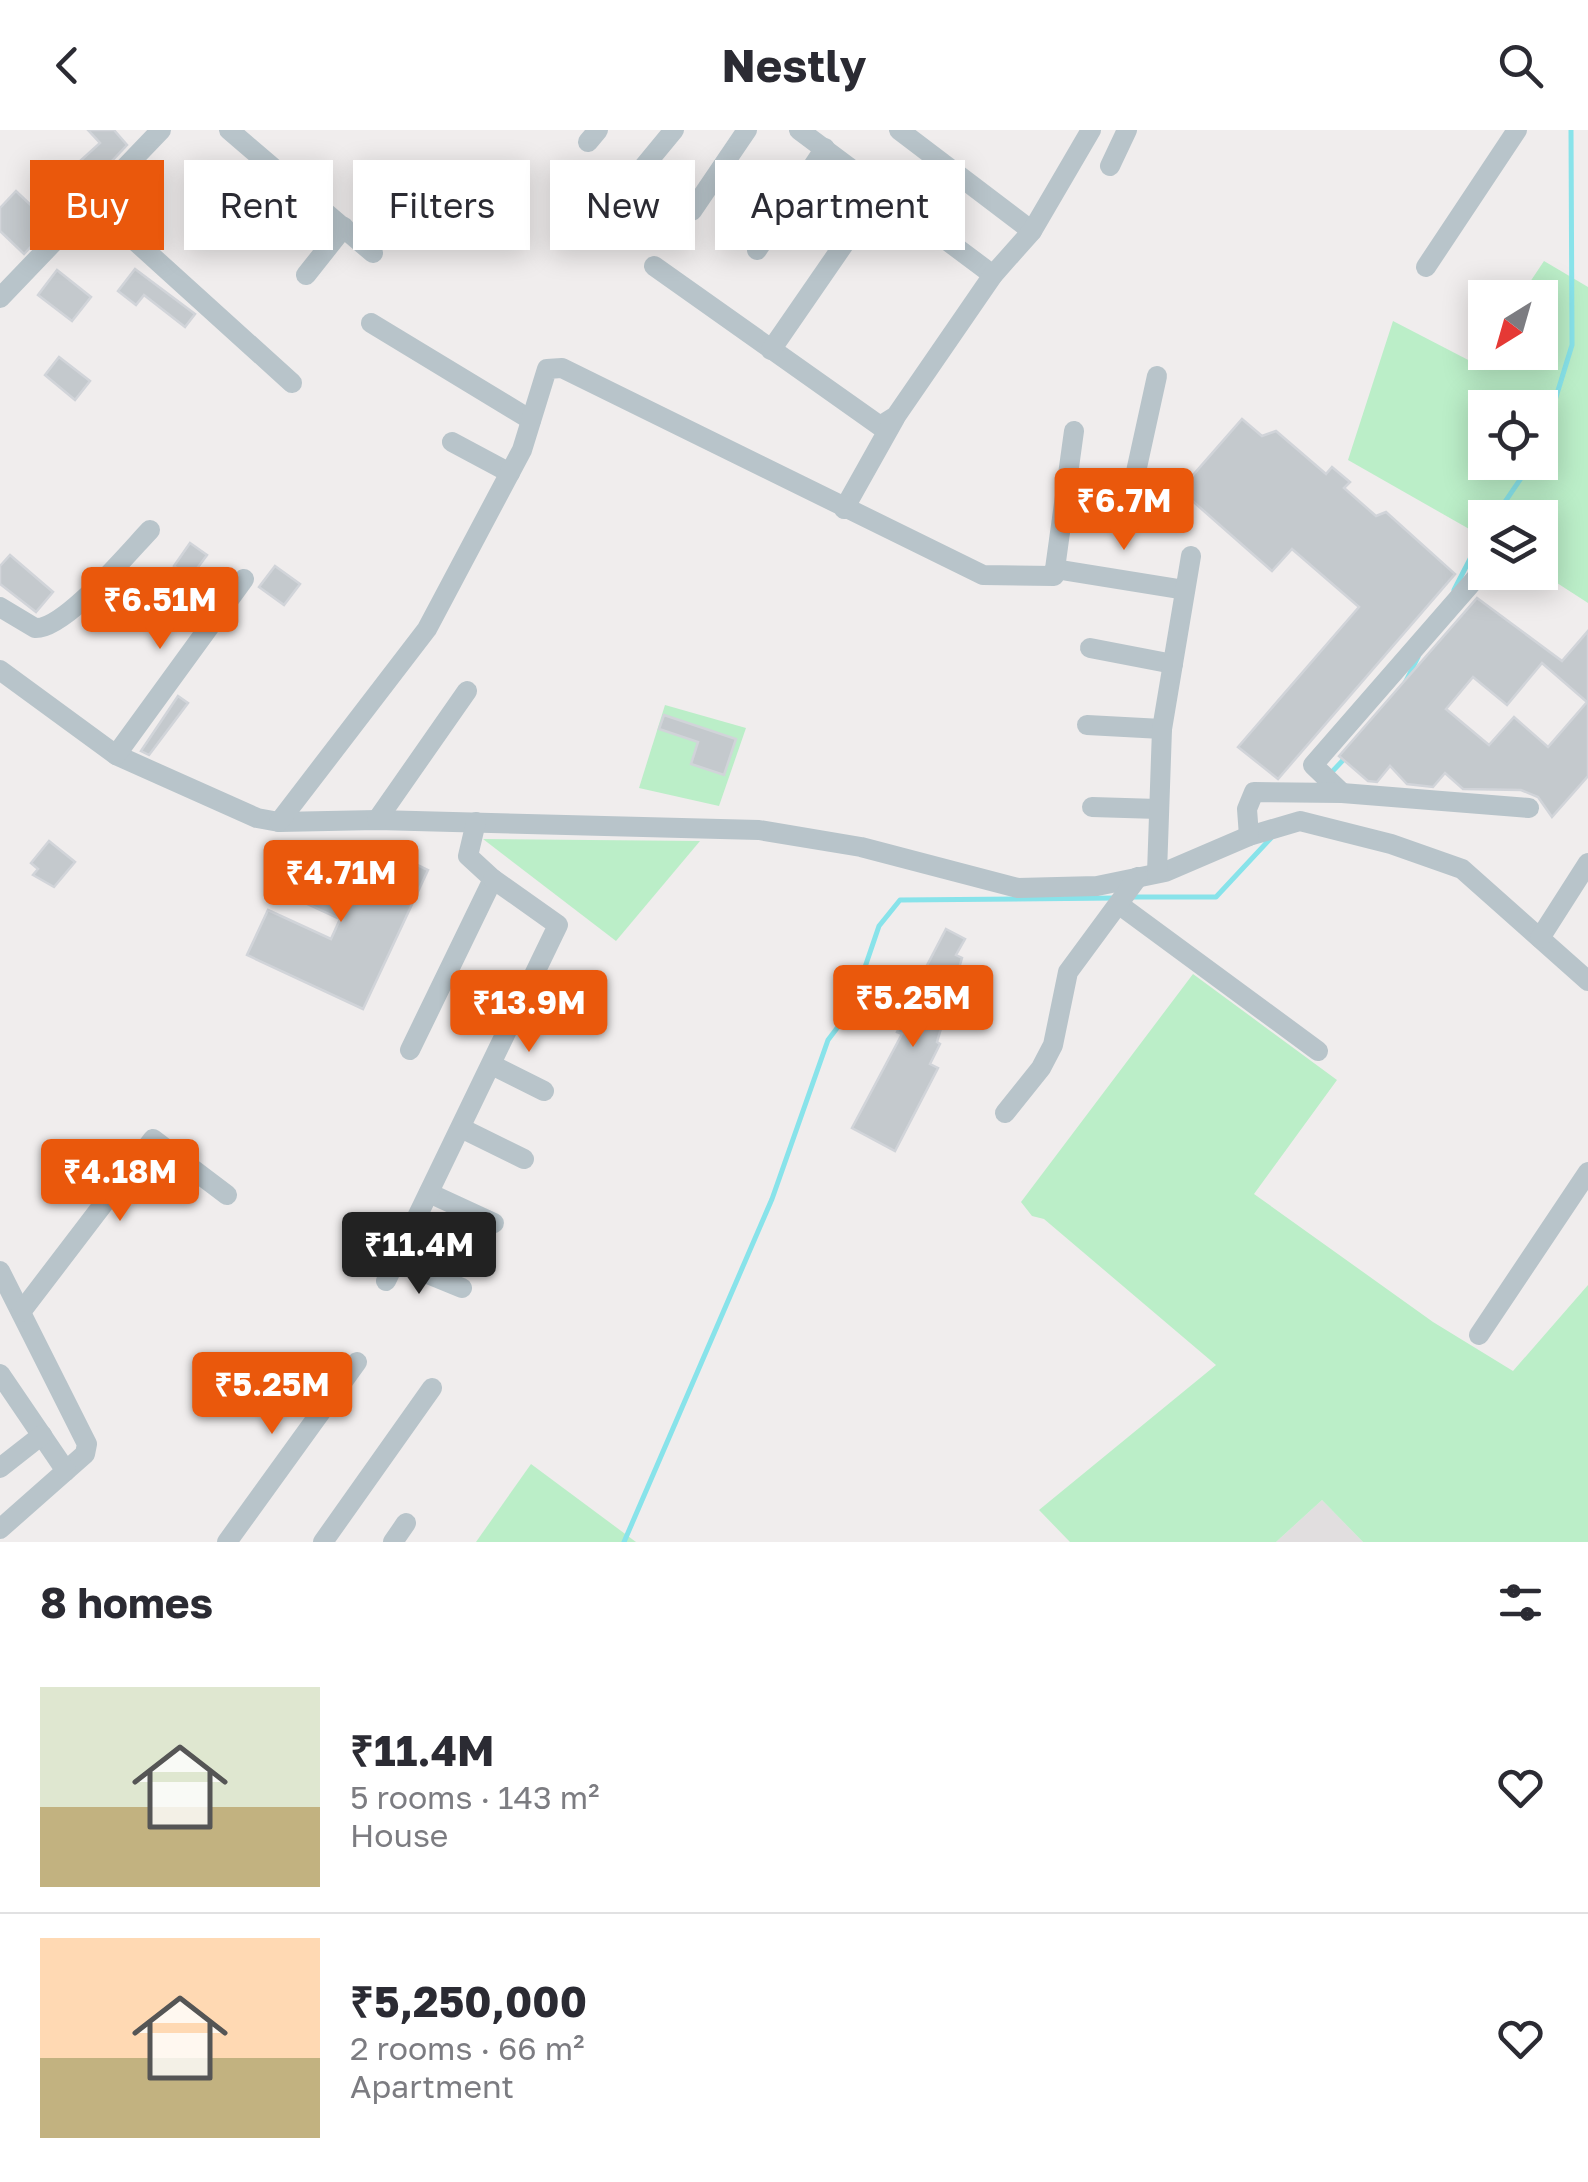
<!DOCTYPE html>
<html lang="en">
<head>
<meta charset="utf-8">
<style>
  body { margin:0; font-family:"Golos Text",sans-serif; background:#f7f7f7; color:#2b2b33; height:100vh; display:flex; flex-direction:column; font-size:38px; white-space:nowrap }
  * { box-sizing:border-box; margin:0 }
  p { font-size:32px; color:#7c7c81 }
  .icon { flex:none; width:55px; height:55px; fill:none; stroke:currentColor; stroke-width:2; stroke-linecap:round; stroke-linejoin:round }
  .map { position:relative; height:1412px; overflow:hidden }
  .side { display:flex; flex-direction:column; background:#fff; flex:1 }
  .side>* { flex:none }
  .top-card { position:absolute; left:30px; top:30px; width:1000px; height:90px; display:flex; gap:20px }
  .needle { width:65px; rotate:217deg }
  .buttons { position:absolute; left:1468px; top:150px; display:grid; gap:20px }
  .buttons a { display:grid; place-items:center; width:90px; height:90px; border-radius:0px; background:#fff; box-shadow:0 5px 25px #0003; font-size:50px }
  .price { position:absolute; translate:-50% -85px; padding:0 22px; border-radius:10px; background:#ea580c; color:#fff; font-size:32px; line-height:65px; filter:drop-shadow(0 2px 5px #0008) }
  .price::after { content:''; position:absolute; left:50%; top:60px; width:30px; height:22px; margin-left:-15px; background:inherit; clip-path:polygon(0 0,100% 0,50% 100%) }
  .price.active { background:#222; color:#fff }
  ul { padding:0; list-style:none }
  li { display:flex; align-items:center; gap:30px; height:250px; padding:0 40px }
  li+li { border-top:2px solid #e1e1e2 }
  li span { display:grid; place-items:center; flex:none; width:280px; height:200px; border-radius:0px; color:#555 }
  li>.icon { margin-inline-start:auto }
  span .icon { width:120px; height:120px; fill:#fffc; stroke-width:1 }
  li b { font-size:42px }
  h2 { display:flex; justify-content:space-between; align-items:center; height:120px; padding:0 40px; font-size:42px }
  .tag { padding:0 35px; border-radius:0px; background:#fff; box-shadow:0 5px 25px #0003; font-size:35px; line-height:90px }
  .tag.active { background:#ea580c; color:#fff }
  header { display:flex; justify-content:space-between; align-items:center; height:130px; padding:0 40px; background:#fff; font-size:45px; font-weight:700 }
  .map>svg:first-child { display:block }
</style>
</head>
<body>
<header><svg class="icon" aria-label="back" viewBox="0 0 24 24"><path d="M15 5l-7 7 7 7"/></svg>Nestly<svg class="icon" aria-label="search" viewBox="0 0 24 24"><circle cx="10" cy="10" r="6"/><path d="M15 15l6 6"/></svg></header>
<div class="map">
<svg width="1588" height="1412" viewBox="0 0 1588 1412">
  <rect width="100%" height="100%" fill="#f0eded"/>
  <path fill="#e1dedf" d="M1322 1370 1363 1412H1276Z"/>
  <g fill="#bbeec8" fill-rule="evenodd">
    <path d="M1544 131 1588 157V473L1540 442V388H1485V408L1348 330 1393 191 1476 234 1485 221 1540 222V168L1520 167ZM1485 278H1540V332H1485Z"/>
    <path d="M665 575 746 598 719 676 639 658Z"/>
    <path d="M483 709 700 711 616 811Z"/>
    <path d="M1193 844 1337 950 1254 1064 1433 1192 1513 1241 1588 1155V1412H1363L1322 1370 1276 1412H1070L1039 1380 1216 1235 1044 1089 1032 1086 1021 1072Z"/>
    <path d="M531 1334 636 1412H476Z"/>
  </g>
  <g fill="none" stroke-linecap="round" stroke-linejoin="round">
    <g stroke="#88e3ea" stroke-width="5">
      <path d="M1540 319 1572 215 1571 0"/>
      <path d="M1494 388 1532 332"/>
      <path d="M1454 460 1485 400"/>
      <path d="M1405 553 1418 527"/>
      <path d="M1329 645 1346 627"/>
      <path d="M1132 767H1216L1271 708"/>
      <path d="M624 1412 772 1069 828 910 850 881 879 796 900 770 1116 768"/>
    </g>
  </g>
  <g fill="#c4c9cd" stroke="#d1d4d9" stroke-width="2.5" fill-rule="evenodd">
    <path d="M88 0H114L127 15 24 124 0 101V78L16 61 37 81 59 57 56 53 100 13Z"/>
    <path d="M130 53 144 63 128 86 113 73Z"/>
    <path d="M135 139 195 184 185 197 144 165 136 175 118 161Z"/>
    <path d="M57 140 91 167 72 191 38 165Z"/>
    <path d="M59 227 90 251 75 270 45 245Z"/>
    <path d="M1242 289 1262 306 1276 301 1326 344 1332 337 1350 352 1344 358 1376 386 1386 382 1455 444 1278 649 1238 617 1359 477 1292 419 1272 441 1180 360Z"/>
    <path d="M190 413 207 425 190 448 174 436Z"/>
    <path d="M10 425 53 462 36 482 0 454V436Z"/>
    <path d="M275 436 300 454 284 475 259 457Z"/>
    <path d="M1477 468 1562 531 1588 501V646L1552 687 1538 667 1521 660 1463 659 1445 643 1433 657 1407 654 1390 636 1377 652 1368 651 1339 626ZM1542 533 1587 572 1548 617 1514 587 1489 615 1446 579 1473 547 1507 575Z"/>
    <path d="M178 566 188 573 149 625 141 621Z"/>
    <path d="M664 585 736 609 724 645 691 634 698 612 659 599Z"/>
    <path d="M49 711 75 732 54 757 33 745 38 739 31 733Z"/>
    <path d="M371 724 395 735 399 726 428 740 363 879 247 825 268 780 331 809 340 789 277 760 290 733 313 744 327 725 362 742Z"/>
    <path d="M946 799 965 809 956 825 962 828 937 912 940 914 930 934 938 938 895 1021 852 998 902 904 897 902 913 872 909 870Z"/>
  </g>
  <g fill="none" stroke-linecap="round" stroke-linejoin="round">
    <g stroke="#b8c4ca" stroke-width="20">
      <path d="M229 0 373 123"/>
      <path d="M799 0 993 145"/>
      <path d="M899 0 1032 101"/>
      <path d="M588 12 598 0"/>
      <path d="M1110 36 1127 0"/>
      <path d="M636 46 674 0"/>
      <path d="M92 72 292 253"/>
      <path d="M692 81 747 0"/>
      <path d="M757 120 825 18"/>
      <path d="M654 136 880 296 896 286 993 145 1032 101 1091 0"/>
      <path d="M1426 137 1517 0"/>
      <path d="M306 145 344 97"/>
      <path d="M0 168 161 0"/>
      <path d="M371 193 531 290"/>
      <path d="M771 220 882 59"/>
      <path d="M452 312 510 343"/>
      <path d="M1069 352 1132 360 1157 246"/>
      <path d="M844 379 895 288"/>
      <path d="M1055 439 1185 460"/>
      <path d="M0 477 35 498C64 500 129 422 150 400"/>
      <path d="M1090 518 1173 534"/>
      <path d="M0 540 116 625 257 688 279 692 377 690 759 700 861 717 1018 758 1097 756 1165 742 1249 706 1300 691 1391 714 1462 739 1588 851"/>
      <path d="M1087 595 1162 599"/>
      <path d="M116 625 244 449"/>
      <path d="M1342 663 1313 635 1476 448"/>
      <path d="M1092 677 1158 679"/>
      <path d="M377 690 467 561"/>
      <path d="M279 692 427 499 522 320 547 239 562 238 983 445 1054 446 1074 301"/>
      <path d="M1249 706 1247 679 1254 662 1342 663 1529 678"/>
      <path d="M1157 743 1162 599 1191 426"/>
      <path d="M1121 776 1318 921"/>
      <path d="M1540 808 1588 733"/>
      <path d="M410 920 493 749 468 726 476 692"/>
      <path d="M492 935 544 961"/>
      <path d="M1005 983 1041 938 1053 915 1068 842 1138 747"/>
      <path d="M461 998 524 1029"/>
      <path d="M429 1063 494 1093"/>
      <path d="M396 1131 462 1158"/>
      <path d="M0 1141 87 1314 85 1324 0 1399"/>
      <path d="M386 1151 558 795 493 749"/>
      <path d="M21 1182 153 1009 227 1065"/>
      <path d="M1479 1205 1588 1042"/>
      <path d="M0 1244 66 1341"/>
      <path d="M0 1338 42 1305"/>
      <path d="M227 1412 357 1232"/>
      <path d="M323 1412 432 1258"/>
      <path d="M393 1412 406 1393"/>
    </g>
  </g>
</svg>
<div class="buttons">
<a><svg class="needle" viewBox="-14 -14 28 28"><path d="M0-13l5 13h-10z" fill="#e53935"/><path d="M0 13l5-13h-10z" fill="#7c7c81"/></svg></a>
<a><svg class="icon" aria-label="locate" viewBox="0 0 24 24"><circle cx="12" cy="12" r="6"/><path d="M12 2v4M12 18v4M2 12h4M18 12h4"/></svg></a>
<a><svg class="icon" aria-label="layers" viewBox="0 0 24 24"><path d="M12 4l9 5-9 5-9-5zM3 14l9 5 9-5"/></svg></a>
</div>
<b class="price" style="left:1124px;top:423px">₹6.7M</b>
<b class="price" style="left:160px;top:522px">₹6.51M</b>
<b class="price" style="left:341px;top:795px">₹4.71M</b>
<b class="price" style="left:913px;top:920px">₹5.25M</b>
<b class="price" style="left:529px;top:925px">₹13.9M</b>
<b class="price" style="left:120px;top:1094px">₹4.18M</b>
<b class="price active" style="left:419px;top:1167px">₹11.4M</b>
<b class="price" style="left:272px;top:1307px">₹5.25M</b>
<div class="top-card">
<a class="tag active">Buy</a>
<a class="tag">Rent</a>
<a class="tag">Filters</a>
<a class="tag">New</a>
<a class="tag">Apartment</a>
</div>
</div>
<section class="side">
<h2>8 homes<svg class="icon" aria-label="filters" viewBox="0 0 24 24"><path d="M4 7h16M4 17h16"/><circle cx="9" cy="7" r="2"/><circle cx="15" cy="17" r="2"/></svg></h2>
<ul>
<li><span style="background:linear-gradient(#dfe7d0 60%,#c2b280 0)"><svg class="icon" aria-label="home" viewBox="0 0 24 24"><path d="M3 11l9-7 9 7M6 9v11h12V9"/></svg></span><div><b>₹11.4M</b><p>5 rooms · 143 m²</p><p>House</p></div><svg class="icon" aria-label="heart" viewBox="0 0 24 24"><path d="M12 20l-8-8c-3-5 5-10 8-4 3-6 11-1 8 4z"/></svg></li>
<li><span style="background:linear-gradient(#ffd9b3 60%,#c2b280 0)"><svg class="icon" aria-label="home" viewBox="0 0 24 24"><path d="M3 11l9-7 9 7M6 9v11h12V9"/></svg></span><div><b>₹5,250,000</b><p>2 rooms · 66 m²</p><p>Apartment</p></div><svg class="icon" aria-label="heart" viewBox="0 0 24 24"><path d="M12 20l-8-8c-3-5 5-10 8-4 3-6 11-1 8 4z"/></svg></li>
</ul>
</section>
</body>
</html>
